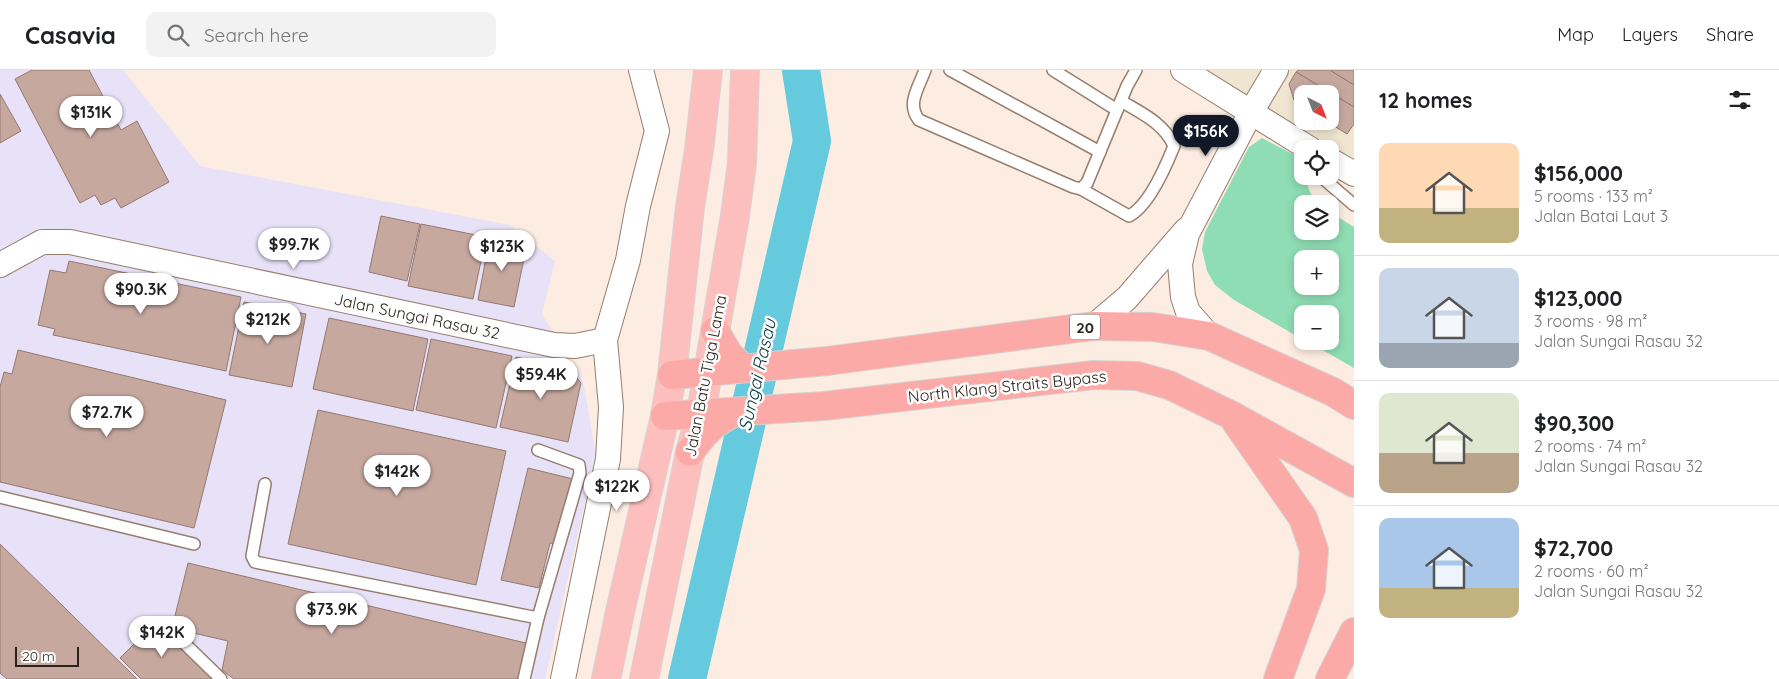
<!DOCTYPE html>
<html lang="en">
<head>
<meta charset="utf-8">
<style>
  body { margin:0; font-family:Quicksand,sans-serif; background:#f2f2f2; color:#202124; height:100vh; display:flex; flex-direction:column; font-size:19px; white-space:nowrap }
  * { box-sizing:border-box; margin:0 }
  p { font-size:16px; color:#757577 }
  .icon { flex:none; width:28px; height:28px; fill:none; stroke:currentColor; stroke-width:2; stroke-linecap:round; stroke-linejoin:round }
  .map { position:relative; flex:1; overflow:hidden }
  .side { display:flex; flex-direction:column; background:#fff; width:425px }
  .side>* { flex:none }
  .needle { width:32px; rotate:138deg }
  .fabs { position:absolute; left:1294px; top:15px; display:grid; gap:10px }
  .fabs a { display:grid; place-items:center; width:45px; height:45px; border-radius:10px; background:#fff; box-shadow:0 2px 8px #0003; font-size:25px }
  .scale { position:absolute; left:15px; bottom:12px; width:64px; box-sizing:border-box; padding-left:5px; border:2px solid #2c231c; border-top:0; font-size:14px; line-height:18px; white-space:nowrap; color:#2c231c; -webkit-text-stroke:4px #fff; paint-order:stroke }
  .price { position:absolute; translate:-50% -42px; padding:0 11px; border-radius:18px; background:#fff; color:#222; font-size:16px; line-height:32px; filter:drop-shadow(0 1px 2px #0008) }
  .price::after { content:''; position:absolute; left:50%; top:30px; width:15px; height:11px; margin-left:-8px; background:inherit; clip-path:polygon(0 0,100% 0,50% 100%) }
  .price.on { background:#111827; color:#fff }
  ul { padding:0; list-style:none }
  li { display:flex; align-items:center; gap:15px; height:125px; padding:0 25px }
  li+li { border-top:1px solid #e0e0e0 }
  li span { display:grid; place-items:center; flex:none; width:140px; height:100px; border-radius:10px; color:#555 }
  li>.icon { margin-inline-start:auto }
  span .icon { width:60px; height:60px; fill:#fffc; stroke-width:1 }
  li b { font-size:21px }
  h2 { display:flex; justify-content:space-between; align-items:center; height:60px; padding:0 25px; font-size:21px }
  header { display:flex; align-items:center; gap:30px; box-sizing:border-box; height:70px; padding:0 25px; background:#fff; border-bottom:1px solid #e0e0e0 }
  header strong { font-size:24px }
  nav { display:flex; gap:28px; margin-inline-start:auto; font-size:18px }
  .search { width:350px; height:45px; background:#f2f2f2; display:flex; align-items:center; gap:12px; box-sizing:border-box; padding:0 18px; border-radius:10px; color:#757577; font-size:19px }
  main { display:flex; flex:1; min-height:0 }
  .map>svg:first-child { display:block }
</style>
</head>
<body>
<header>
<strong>Casavia</strong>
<div class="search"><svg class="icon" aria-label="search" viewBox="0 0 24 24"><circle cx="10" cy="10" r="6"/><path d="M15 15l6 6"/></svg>Search here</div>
<nav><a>Map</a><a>Layers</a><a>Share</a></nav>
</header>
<main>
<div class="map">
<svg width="1354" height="609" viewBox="0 0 1354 609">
  <rect width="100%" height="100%" fill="#fcece1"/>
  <path fill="#efe5d0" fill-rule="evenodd" d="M1200 0H1354V93ZM1302 24H1330V51H1302Z"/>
  <path fill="#e8e2f8" d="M0 0H123L200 96 510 155 555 191 542 244 583 311 596 385 545 609H0Z"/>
  <path fill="#8fddb4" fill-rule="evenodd" d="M1262 68 1302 89V106H1308C1305 117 1312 126 1319 134H1302V161H1330V142L1354 157V298L1307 271H1330V244H1302V269L1234 230 1215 215 1207 201 1202 179 1205 162 1249 77ZM1302 189H1330V216H1302Z"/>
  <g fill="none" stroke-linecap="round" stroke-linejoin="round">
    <path stroke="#65cadd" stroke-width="38" d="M687 609 812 71 801 0"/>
  </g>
  <g fill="#c6a89f" stroke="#947870">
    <path d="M32 0H89L121 60 137 51 169 112 121 138 115 128 101 135 95 125 80 133 15 9Z"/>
    <path d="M1298 0H1330L1354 15V37L1296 2Z"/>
    <path d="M1330 0H1354V15Z"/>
    <path d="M1296 2 1354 37V54L1347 64 1326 51H1330V24H1302V37L1295 33 1289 14Z"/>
    <path d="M0 24 21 61 0 73Z"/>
    <path d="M381 146 420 154 407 211 369 202Z"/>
    <path d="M421 154 486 167 473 229 408 216Z"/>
    <path d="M490 167 527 174 514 237 478 230Z"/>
    <path d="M69 191 241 227 226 301 53 265 55 259 38 255 50 200 66 203Z"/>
    <path d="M244 232 306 244 292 317 229 305Z"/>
    <path d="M329 248 428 269 413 341 313 319Z"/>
    <path d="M431 269 512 286 496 358 416 340Z"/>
    <path d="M18 280 226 330 194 458 0 412V317L4 302 12 304Z"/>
    <path d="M516 287 570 299 581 313 568 372 500 357Z"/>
    <path d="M318 340 506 381 476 515 288 474Z"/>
    <path d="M528 398 573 409 557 474 550 473 539 518 501 510Z"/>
    <path d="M0 474 137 609H7L0 603Z"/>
    <path d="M188 493 530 574 522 609H234L222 600 228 571 172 558Z"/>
    <path d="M156 552 213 609H141L120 588Z"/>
  </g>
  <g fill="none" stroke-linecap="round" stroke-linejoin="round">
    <g stroke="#967e6e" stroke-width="14">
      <g id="service">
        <path d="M925 0C919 17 906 34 919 50L1073 117 1081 119 1087 113 1127 16 1136 0"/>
        <path d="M950 0 1100 82"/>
        <path d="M1053 0 1117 40"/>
        <path d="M1325 106V110L1354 135"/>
        <path d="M1081 119 1129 146C1149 136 1166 96 1174 76 1164 53 1141 43 1121 31"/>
        <path d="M265 414 252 486 255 492 538 548"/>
        <path d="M0 427 194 474"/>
        <path d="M184 573 221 609"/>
        <path d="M524 609 538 548 580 403 579 395 538 380"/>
      </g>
    </g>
    <g stroke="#967e6e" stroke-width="26">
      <g id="minor">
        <path d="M1183 0 1310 79"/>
        <path d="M1330 90 1354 104"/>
        <path d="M0 195 42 172H70L554 275 575 276 605 270"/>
        <path d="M1094 256 1127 228 1186 160"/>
        <path d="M1209 266 1188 242 1183 227 1180 194 1187 164 1251 42 1276 0"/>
        <path d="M563 609 608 389 611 337 605 270 628 190 638 136 657 61 641 0"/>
      </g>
    </g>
    <g stroke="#d5d3d2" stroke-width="30">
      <g id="primary">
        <path d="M606 609 620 542 665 346 672 305 690 137 699 80 708 0"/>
        <path d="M644 609 690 382 701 343 735 146 742 93 745 0"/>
      </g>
    </g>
    <g stroke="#d5d3d2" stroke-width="30">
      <g id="trunk">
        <path d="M715 261 729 285 743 298"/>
        <path d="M672 305 827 291 1094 256 1153 257 1209 266 1333 322 1354 335"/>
        <path d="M665 346 824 336 1094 305 1137 306 1169 315 1231 345 1354 413"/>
        <path d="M1236 352 1303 448 1314 480 1311 519 1278 609"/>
        <path d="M690 382C705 362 713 352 736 342"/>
        <path d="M1330 609 1354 562"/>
      </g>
    </g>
    <use href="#service" stroke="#fff" stroke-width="11"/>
    <use href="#minor" stroke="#fff" stroke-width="24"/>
    <use href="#primary" stroke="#fdbfbe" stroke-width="28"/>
    <use href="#trunk" stroke="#fcaaa8" stroke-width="28"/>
  </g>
  <g text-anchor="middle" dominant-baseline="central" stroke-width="5" stroke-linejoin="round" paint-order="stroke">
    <rect fill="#fff" stroke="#6b6560" stroke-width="1" x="1070" y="244.5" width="30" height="25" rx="4"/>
    <g font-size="15" font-weight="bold" fill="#2c231c">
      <text x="1085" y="257">20</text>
    </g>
    <g font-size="16" fill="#2c231c" stroke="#fff">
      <text transform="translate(417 246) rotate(12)">Jalan Sungai Rasau 32</text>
      <text transform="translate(705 306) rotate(-79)">Jalan Batu Tiga Lama</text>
      <text transform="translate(1007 316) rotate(-6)">North Klang Straits Bypass</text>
    </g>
    <g font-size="18" font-style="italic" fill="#03363e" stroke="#fff">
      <text transform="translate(757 305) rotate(-77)">Sungai Rasau</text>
    </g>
  </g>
</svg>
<div class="fabs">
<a><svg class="needle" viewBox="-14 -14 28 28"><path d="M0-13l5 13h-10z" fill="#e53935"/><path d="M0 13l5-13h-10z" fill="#757577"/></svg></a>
<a><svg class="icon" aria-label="locate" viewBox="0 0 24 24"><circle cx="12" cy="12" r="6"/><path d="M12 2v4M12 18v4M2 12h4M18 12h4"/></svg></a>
<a><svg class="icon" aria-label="layers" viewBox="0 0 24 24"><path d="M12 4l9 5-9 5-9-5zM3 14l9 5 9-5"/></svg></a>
<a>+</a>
<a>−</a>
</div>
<div class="scale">20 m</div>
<b class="price" style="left:91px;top:68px">$131K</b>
<b class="price on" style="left:1206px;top:87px">$156K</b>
<b class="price" style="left:294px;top:200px">$99.7K</b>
<b class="price" style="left:502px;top:202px">$123K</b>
<b class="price" style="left:141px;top:245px">$90.3K</b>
<b class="price" style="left:268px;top:275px">$212K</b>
<b class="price" style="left:541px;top:330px">$59.4K</b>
<b class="price" style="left:107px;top:368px">$72.7K</b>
<b class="price" style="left:397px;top:427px">$142K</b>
<b class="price" style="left:617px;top:442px">$122K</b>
<b class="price" style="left:332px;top:565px">$73.9K</b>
<b class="price" style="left:162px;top:588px">$142K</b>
</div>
<section class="side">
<h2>12 homes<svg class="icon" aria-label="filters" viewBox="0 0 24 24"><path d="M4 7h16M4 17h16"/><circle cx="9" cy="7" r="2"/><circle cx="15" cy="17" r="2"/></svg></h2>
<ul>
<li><span style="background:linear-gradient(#ffd9b3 65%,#c2b280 0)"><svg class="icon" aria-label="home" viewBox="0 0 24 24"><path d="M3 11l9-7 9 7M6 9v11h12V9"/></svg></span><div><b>$156,000</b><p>5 rooms · 133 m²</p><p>Jalan Batai Laut 3</p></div></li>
<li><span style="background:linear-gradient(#c9d6e8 75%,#9aa5b1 0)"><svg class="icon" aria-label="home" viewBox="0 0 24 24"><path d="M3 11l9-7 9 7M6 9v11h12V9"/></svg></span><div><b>$123,000</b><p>3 rooms · 98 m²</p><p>Jalan Sungai Rasau 32</p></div></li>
<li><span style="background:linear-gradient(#dfe7d0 60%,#b9a48a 0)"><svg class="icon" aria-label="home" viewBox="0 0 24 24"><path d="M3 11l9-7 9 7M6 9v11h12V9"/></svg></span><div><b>$90,300</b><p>2 rooms · 74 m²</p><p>Jalan Sungai Rasau 32</p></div></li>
<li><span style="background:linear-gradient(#a9c7e8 70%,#c2b280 0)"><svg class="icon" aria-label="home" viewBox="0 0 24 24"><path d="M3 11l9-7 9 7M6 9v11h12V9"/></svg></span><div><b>$72,700</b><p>2 rooms · 60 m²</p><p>Jalan Sungai Rasau 32</p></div></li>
</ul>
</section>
</main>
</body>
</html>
